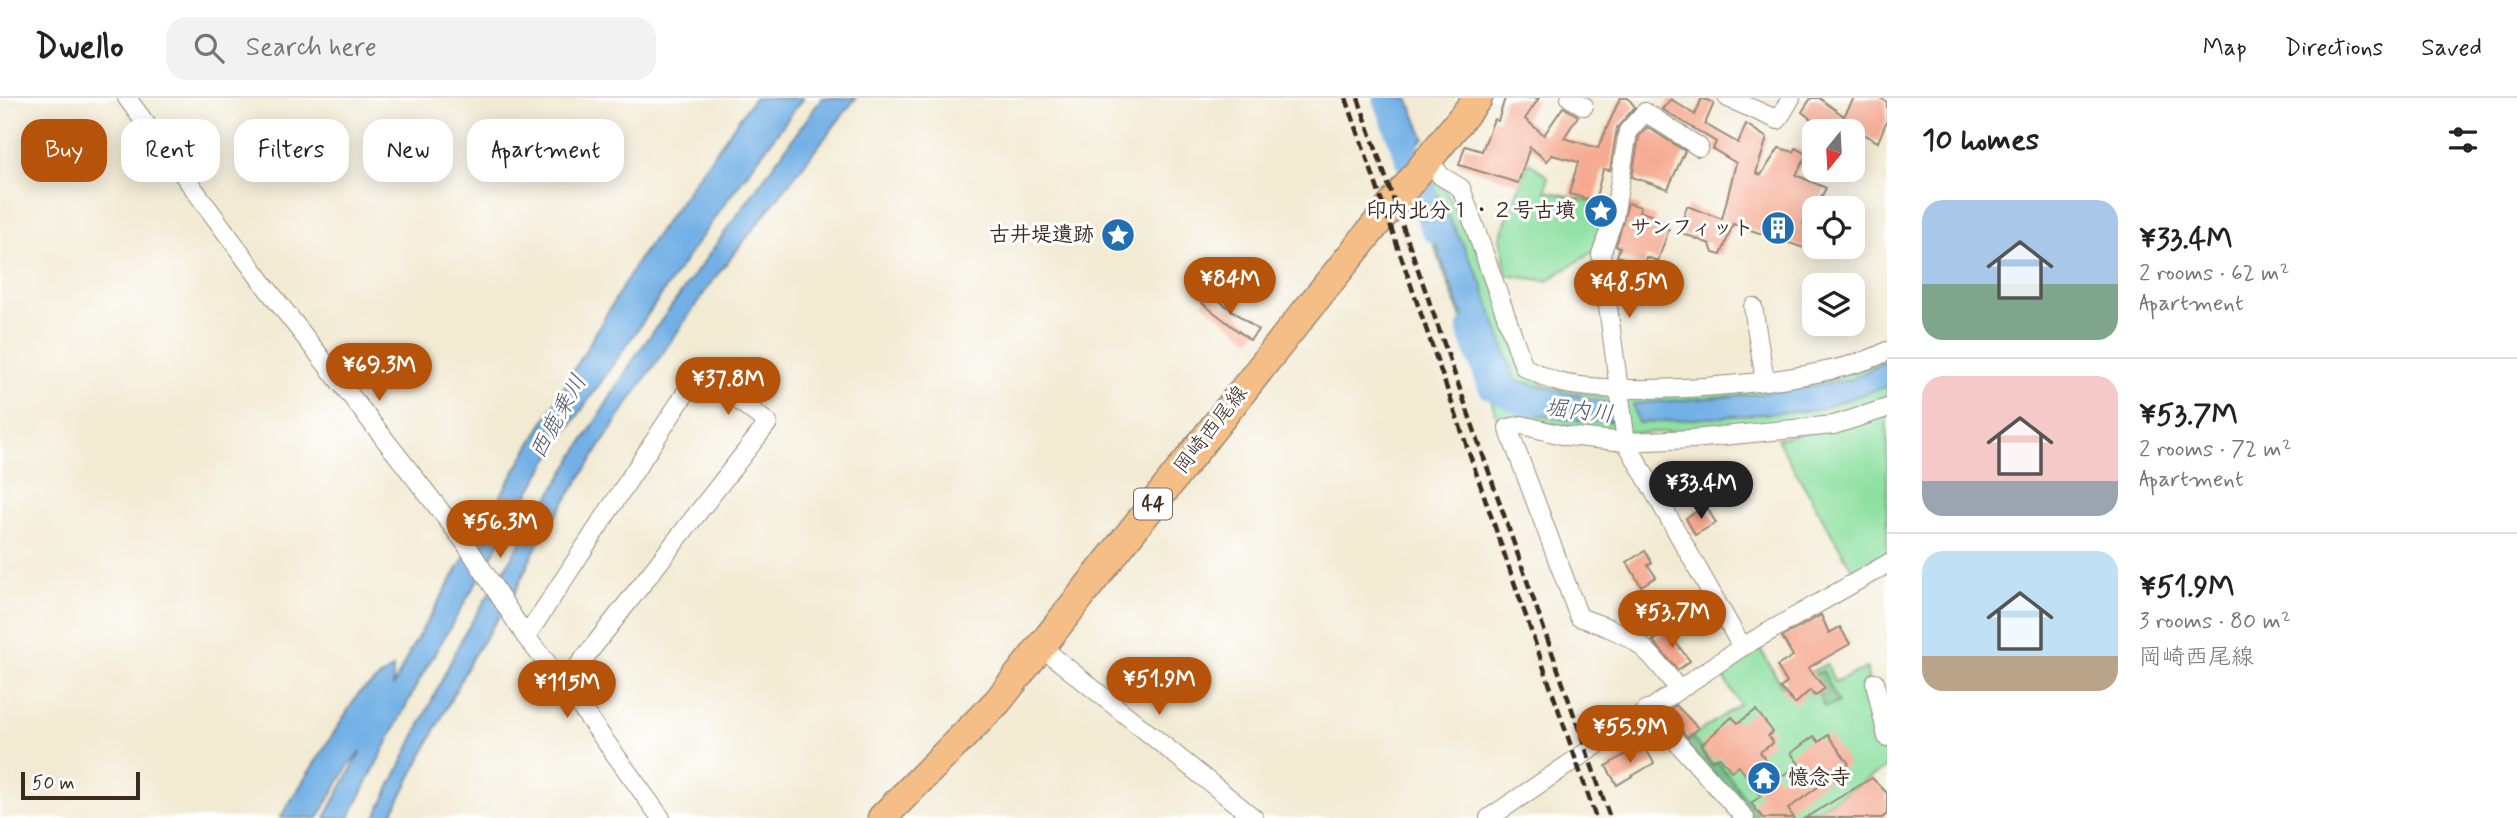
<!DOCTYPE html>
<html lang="en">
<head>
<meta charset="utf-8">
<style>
  body { margin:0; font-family:Mynerve,"Klee One",sans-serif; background:#f2f2f2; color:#222; height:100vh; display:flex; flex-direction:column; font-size:26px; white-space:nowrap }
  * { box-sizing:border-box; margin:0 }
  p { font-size:23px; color:#767676 }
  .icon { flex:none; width:38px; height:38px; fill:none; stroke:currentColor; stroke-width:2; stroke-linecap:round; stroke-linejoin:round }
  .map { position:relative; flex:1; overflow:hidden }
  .details { display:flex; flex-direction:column; background:#fff; width:630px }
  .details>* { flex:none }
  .top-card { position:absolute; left:21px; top:21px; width:665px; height:63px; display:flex; gap:14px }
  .needle { width:46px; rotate:198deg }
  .controls { position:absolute; left:1802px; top:21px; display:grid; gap:14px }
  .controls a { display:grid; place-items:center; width:63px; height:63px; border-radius:14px; background:#fff; box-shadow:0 4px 18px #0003; font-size:35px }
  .scale { position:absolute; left:21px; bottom:18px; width:119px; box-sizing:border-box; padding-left:7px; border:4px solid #3b2a1e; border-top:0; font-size:19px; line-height:24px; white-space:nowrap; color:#3b2a1e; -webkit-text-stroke:5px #fff; paint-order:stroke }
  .price { position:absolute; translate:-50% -60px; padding:0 16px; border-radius:24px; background:#b45309; color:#fff; font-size:23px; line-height:46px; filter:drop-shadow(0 2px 4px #0008) }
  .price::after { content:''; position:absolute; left:50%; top:42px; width:21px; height:16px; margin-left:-10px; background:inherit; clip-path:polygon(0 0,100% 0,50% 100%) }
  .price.selected { background:#222; color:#fff }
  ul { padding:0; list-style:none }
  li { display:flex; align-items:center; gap:21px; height:175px; padding:0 35px }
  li+li { border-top:2px solid #e0e0e0 }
  li span { display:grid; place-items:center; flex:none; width:196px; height:140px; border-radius:21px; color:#555 }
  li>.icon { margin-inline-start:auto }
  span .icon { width:84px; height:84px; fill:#fffc; stroke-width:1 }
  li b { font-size:30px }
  h2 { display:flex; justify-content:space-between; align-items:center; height:84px; padding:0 35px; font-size:30px }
  .pill { padding:0 24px; border-radius:21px; background:#fff; box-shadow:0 4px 18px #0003; font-size:24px; line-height:63px }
  .pill.selected { background:#b45309; color:#fff }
  header { display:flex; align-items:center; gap:42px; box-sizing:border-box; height:98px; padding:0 35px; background:#fff; border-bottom:2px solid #e0e0e0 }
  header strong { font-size:33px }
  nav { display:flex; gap:38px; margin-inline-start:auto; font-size:24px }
  .search { width:490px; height:63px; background:#f2f2f2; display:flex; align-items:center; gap:18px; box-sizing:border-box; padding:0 24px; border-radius:21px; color:#767676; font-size:26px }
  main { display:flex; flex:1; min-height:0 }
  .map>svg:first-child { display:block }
</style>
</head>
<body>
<header>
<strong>Dwello</strong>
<div class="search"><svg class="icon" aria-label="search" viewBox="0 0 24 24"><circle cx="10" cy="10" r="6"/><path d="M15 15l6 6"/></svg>Search here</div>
<nav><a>Map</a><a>Directions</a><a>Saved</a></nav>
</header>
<main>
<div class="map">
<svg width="1887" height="720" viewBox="0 0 1887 720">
  <rect width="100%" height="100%" fill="#fff"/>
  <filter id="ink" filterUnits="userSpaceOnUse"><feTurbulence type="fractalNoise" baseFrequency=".0143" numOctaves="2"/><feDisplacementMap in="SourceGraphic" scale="14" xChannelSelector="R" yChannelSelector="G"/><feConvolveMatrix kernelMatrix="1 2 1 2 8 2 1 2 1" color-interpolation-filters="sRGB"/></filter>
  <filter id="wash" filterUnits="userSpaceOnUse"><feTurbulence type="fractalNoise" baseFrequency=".00686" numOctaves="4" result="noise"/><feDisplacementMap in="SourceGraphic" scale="28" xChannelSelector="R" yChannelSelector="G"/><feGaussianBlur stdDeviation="1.57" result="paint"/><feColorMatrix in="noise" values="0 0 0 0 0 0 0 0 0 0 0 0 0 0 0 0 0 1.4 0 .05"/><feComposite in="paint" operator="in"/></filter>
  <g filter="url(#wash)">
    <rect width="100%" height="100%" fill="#f2ead3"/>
    <g fill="#8ee0a1" stroke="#648560" stroke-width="2">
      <path d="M1529 64 1548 79 1546 93 1612 108 1600 149 1547 183 1507 177 1500 139Z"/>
      <path d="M1438 82 1462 119 1541 286 1604 299 1635 298 1836 280 1887 261V299L1849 316 1768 330 1638 335 1556 328 1520 318 1499 324 1418 104Z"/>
      <path d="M1887 317V459L1855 476 1777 341Z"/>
      <path d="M1759 549 1782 588 1827 566 1834 584 1867 570 1871 621 1887 656V669L1803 720H1753L1684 644 1740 606 1720 574Z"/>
    </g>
    <g fill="#72be87" stroke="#567452" stroke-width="2">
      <path d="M1823 573 1838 605 1824 609 1820 598 1803 590 1787 589Z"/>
      <path d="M1692 639 1712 667 1719 665 1759 720H1753L1684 644Z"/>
    </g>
    <g fill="#72b0e5" stroke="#566d82" stroke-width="2">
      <path d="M754 0H803L720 112 554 352 418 584 349 720H325L361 653 348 668 318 720H280L359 595 393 570V589L411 551 637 164Z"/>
      <path d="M822 0H856L711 185 625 310 537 447 514 496 473 558 390 720H375L463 538 637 256Z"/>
      <path d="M1382 0H1408L1424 40 1404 58Z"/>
      <path d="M1431 84 1480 181 1515 282 1614 307 1617 323C1586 323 1520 323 1499 297 1492 288 1487 273 1482 263 1457 210 1439 153 1419 98Z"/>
      <path d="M1887 263V288L1817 312 1638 325 1633 306 1758 296 1850 282Z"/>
    </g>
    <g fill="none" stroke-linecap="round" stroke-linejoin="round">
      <g stroke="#72b0e5" stroke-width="28">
        <path d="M1387 0 1435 131"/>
        <path d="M1471 232 1492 288 1528 306"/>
      </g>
    </g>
    <g id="blocks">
      <g fill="#f5a98f">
        <path d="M1505 0H1539L1525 21 1544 37 1563 9 1578 18 1564 40 1598 50 1620 0H1628L1635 9 1617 30 1610 72 1603 71 1595 103 1569 96 1578 64 1552 57 1547 63 1530 49 1518 85 1459 67 1465 48 1482 53 1494 21 1498 23Z"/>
        <path d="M1702 0 1714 5 1705 26 1738 45 1746 26 1767 40 1756 75 1761 77 1779 50 1794 54 1796 50 1807 57 1796 77 1826 90 1819 103 1814 102 1803 126 1811 129 1804 150 1733 126 1721 157 1713 155 1710 146 1679 134 1687 108 1722 121 1736 65 1713 51 1716 44 1662 11 1671 1 1695 17Z"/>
        <path d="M1811 0H1819L1844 18 1854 0H1880L1887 4V22L1878 44 1851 30 1841 22 1843 19 1832 33H1826L1802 14Z"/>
        <path d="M1647 29 1685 53 1668 91 1632 79 1639 38Z"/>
        <path d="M1628 105 1641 109 1639 113 1656 119 1654 124 1669 131 1658 163 1646 159 1644 167 1617 158 1620 149 1616 148Z"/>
        <path d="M1209 195 1258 232 1250 242 1202 205Z"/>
        <path d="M1706 408 1716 425 1695 437 1686 420Z"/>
        <path d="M1645 453 1652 465 1648 467 1656 479 1641 488 1627 464Z"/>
        <path d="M1694 510 1701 520 1684 532 1677 521Z"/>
        <path d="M1821 517 1829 535 1840 529 1850 546 1808 570 1825 590 1815 598 1810 592 1795 606 1780 590 1787 585 1777 568 1793 558 1782 539Z"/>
        <path d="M1667 533 1690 563 1678 572 1653 543Z"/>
        <path d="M1676 607 1698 630 1688 640 1666 615Z"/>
        <path d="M1756 612 1773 634 1768 638 1773 645 1760 654 1779 680 1799 666 1791 655 1814 638 1819 644 1828 637 1849 666 1788 711 1794 720H1763L1751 705 1761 698 1739 668 1731 673 1720 659 1711 662 1701 647 1732 619 1738 625Z"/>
        <path d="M1643 646 1654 665 1617 687 1606 668Z"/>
        <path d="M1872 680 1887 695V716L1882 720H1805Z"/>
      </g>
    </g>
  </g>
  <g filter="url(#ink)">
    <use href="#blocks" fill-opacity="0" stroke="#968a78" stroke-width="2"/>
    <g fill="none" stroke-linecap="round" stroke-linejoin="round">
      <g stroke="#968a78" stroke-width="20">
        <g id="minor">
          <path d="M127 0 266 189 464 443 526 539 564 586 661 720"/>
          <path d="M1570 0 1584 8"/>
          <path d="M1728 0 1778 22 1791 0"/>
          <path d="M1699 49 1645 14 1628 33 1614 120 1601 156 1626 344 1742 549"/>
          <path d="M1429 62 1441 78 1461 90 1524 269C1535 274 1547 281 1558 284 1623 301 1830 286 1887 253"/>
          <path d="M1753 209 1765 283"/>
          <path d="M526 539 700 273 768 325 564 586"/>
          <path d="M1040 548 1254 720"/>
          <path d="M1875 584 1887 639"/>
          <path d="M1675 587C1641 541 1632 538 1579 519L1508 330 1522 327 1566 338 1626 344 1693 341 1834 327 1887 310"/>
          <path d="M1647 611 1745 720"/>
          <path d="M1489 720 1742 549 1887 466"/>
        </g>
      </g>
      <g stroke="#968a78" stroke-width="31">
        <path id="primary" d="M882 720 998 603 1285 239 1478 0"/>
      </g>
      <use href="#minor" stroke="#fff" stroke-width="18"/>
      <use href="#primary" stroke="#f6be87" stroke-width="28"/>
      <g stroke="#3b2a1e" stroke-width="4.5" stroke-dasharray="10 5" stroke-linecap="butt">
        <path d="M1346 0 1596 720"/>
        <path d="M1358 0 1610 720"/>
      </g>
    </g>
  </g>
  <defs>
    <g id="sight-disc" transform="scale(1.75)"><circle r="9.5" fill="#1f6fb2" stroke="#fff"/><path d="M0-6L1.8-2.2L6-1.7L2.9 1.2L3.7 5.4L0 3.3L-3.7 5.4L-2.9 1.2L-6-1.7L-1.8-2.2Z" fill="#fff"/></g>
    <g id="building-disc" transform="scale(1.75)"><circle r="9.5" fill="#1f6fb2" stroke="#fff"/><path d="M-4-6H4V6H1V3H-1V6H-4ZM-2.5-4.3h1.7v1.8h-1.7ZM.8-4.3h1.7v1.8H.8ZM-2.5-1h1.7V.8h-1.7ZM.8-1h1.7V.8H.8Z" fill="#fff"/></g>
    <g id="temple-disc" transform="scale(1.75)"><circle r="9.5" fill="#1f6fb2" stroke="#fff"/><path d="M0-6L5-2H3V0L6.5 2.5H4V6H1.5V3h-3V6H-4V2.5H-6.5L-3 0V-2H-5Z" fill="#fff"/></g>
  </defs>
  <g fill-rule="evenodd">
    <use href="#sight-disc" x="1601" y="113"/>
    <use href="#building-disc" x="1778" y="130"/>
    <use href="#sight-disc" x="1118" y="137"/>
    <use href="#temple-disc" x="1764" y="680"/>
  </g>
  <g text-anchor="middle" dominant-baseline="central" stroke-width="6" stroke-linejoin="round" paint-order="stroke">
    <rect fill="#fff" stroke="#766a62" stroke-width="2" x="1134" y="390.5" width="38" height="31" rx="5"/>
    <g font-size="19" font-weight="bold" fill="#3b2a1e">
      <text x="1153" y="406">44</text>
    </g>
    <g font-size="21" font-weight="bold" fill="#3b2a1e" stroke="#fff" text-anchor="end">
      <text x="1576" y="113">印内北分１・２号古墳</text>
      <text x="1754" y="130">サンフィット</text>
      <text x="1094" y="137">古井堤遺跡</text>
      <text x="1788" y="680" text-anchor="start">憶念寺</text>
    </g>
    <g font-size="21" fill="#3b2a1e" stroke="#fff">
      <text transform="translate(1211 332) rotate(-52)">岡崎西尾線</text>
    </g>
    <g font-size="23" font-style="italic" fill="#4e5964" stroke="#fff">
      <text transform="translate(1579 314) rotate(6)">堀内川</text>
      <text transform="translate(559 319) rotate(-61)">西鹿乗川</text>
    </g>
  </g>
</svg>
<div class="controls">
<a><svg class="needle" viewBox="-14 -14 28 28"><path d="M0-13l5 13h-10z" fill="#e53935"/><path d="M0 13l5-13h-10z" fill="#767676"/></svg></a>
<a><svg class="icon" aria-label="locate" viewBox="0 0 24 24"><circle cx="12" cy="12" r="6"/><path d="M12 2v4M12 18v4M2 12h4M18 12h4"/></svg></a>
<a><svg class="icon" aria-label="layers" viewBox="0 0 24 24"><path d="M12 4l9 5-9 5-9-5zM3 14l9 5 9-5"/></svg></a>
</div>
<div class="scale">50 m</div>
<b class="price" style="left:1230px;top:219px">¥84M</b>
<b class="price" style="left:1629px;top:222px">¥48.5M</b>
<b class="price" style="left:379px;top:305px">¥69.3M</b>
<b class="price" style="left:728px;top:319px">¥37.8M</b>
<b class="price selected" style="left:1701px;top:423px">¥33.4M</b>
<b class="price" style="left:500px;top:462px">¥56.3M</b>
<b class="price" style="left:1672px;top:552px">¥53.7M</b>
<b class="price" style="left:1159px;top:619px">¥51.9M</b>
<b class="price" style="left:567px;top:622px">¥115M</b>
<b class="price" style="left:1630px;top:667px">¥55.9M</b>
<div class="top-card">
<a class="pill selected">Buy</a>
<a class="pill">Rent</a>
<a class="pill">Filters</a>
<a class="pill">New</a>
<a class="pill">Apartment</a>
</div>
</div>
<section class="details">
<h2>10 homes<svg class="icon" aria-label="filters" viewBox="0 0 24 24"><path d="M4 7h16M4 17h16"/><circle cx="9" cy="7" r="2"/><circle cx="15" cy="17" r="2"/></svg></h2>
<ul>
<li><span style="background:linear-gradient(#a9c7e8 60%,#7fa58c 0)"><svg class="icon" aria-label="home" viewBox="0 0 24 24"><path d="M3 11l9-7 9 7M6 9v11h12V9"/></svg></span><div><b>¥33.4M</b><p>2 rooms · 62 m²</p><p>Apartment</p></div></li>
<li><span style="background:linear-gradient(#f6c9c9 75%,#9aa5b1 0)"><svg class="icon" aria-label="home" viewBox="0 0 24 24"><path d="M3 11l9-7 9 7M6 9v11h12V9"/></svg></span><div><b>¥53.7M</b><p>2 rooms · 72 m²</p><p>Apartment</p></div></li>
<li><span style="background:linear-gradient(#bfe0f5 75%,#b9a48a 0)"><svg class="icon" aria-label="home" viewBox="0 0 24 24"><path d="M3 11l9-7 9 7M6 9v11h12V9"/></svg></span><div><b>¥51.9M</b><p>3 rooms · 80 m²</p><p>岡崎西尾線</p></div></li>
</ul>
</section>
</main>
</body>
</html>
